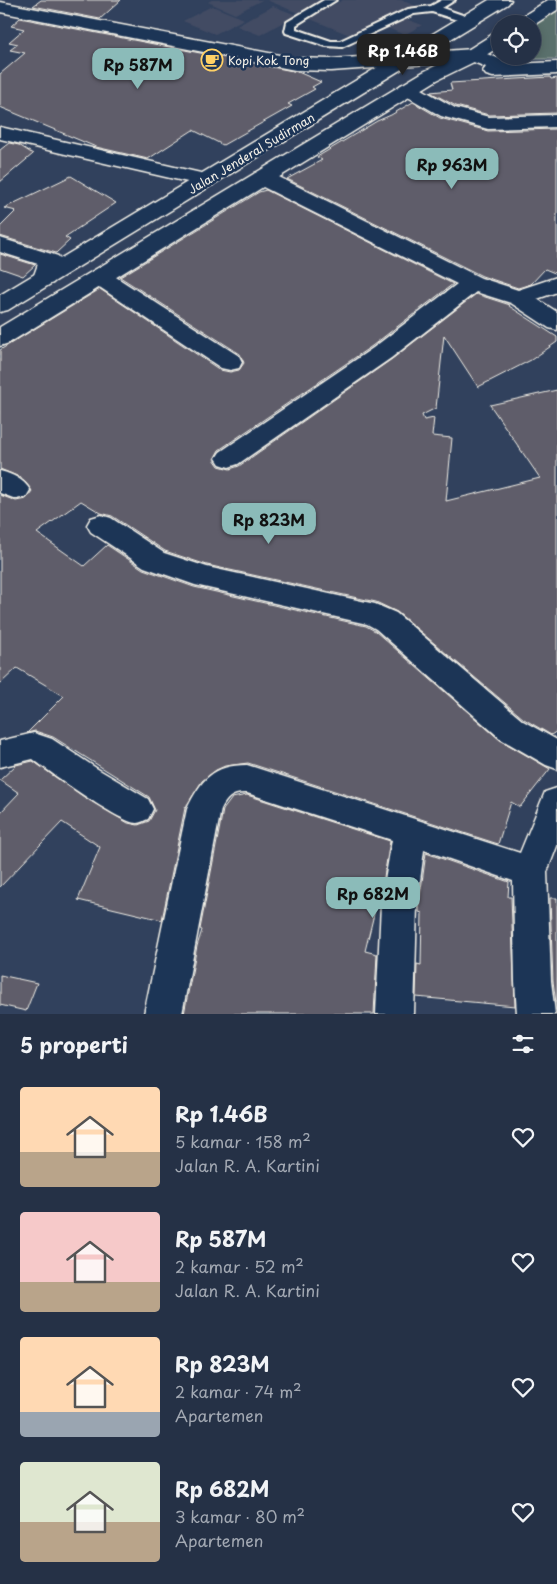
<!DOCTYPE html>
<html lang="id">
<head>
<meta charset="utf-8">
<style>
  body { margin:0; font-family:"Playpen Sans",sans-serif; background:#313d51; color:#f1f3f6; height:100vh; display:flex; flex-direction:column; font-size:19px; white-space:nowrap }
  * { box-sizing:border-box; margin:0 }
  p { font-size:16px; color:#a3a9b3 }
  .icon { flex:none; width:28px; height:28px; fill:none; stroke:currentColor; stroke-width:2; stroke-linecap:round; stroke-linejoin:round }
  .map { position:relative; height:1014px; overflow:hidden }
  .drawer { display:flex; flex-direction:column; background:#253146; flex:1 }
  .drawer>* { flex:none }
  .fabs { position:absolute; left:491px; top:15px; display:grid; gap:10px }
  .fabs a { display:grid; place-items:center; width:50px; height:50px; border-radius:50%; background:#253146; box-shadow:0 2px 8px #0003,0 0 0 1px #424c5f; font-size:25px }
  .price { position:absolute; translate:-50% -42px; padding:0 11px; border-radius:10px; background:#8bbbb9; color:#111; font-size:16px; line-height:32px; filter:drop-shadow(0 1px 2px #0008) }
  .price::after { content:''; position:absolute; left:50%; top:30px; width:15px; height:11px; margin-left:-8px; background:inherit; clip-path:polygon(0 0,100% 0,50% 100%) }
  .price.current { background:#222; color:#fff }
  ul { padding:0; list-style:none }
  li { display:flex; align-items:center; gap:15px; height:125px; padding:0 20px }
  li span { display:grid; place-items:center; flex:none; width:140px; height:100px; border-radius:5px; color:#555 }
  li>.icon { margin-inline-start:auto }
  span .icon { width:60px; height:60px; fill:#fffc; stroke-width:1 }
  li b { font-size:21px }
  h2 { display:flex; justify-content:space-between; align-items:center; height:60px; padding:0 20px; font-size:21px }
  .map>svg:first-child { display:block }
</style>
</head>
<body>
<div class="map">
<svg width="557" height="1014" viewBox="0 0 557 1014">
  <rect width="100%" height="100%" fill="#31415d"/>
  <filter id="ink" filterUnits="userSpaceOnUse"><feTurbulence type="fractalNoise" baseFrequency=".02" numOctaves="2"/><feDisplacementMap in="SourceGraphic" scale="10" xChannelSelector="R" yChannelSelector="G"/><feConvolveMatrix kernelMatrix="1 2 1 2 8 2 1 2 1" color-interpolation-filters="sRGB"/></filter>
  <g filter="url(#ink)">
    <g fill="#434c64">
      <path d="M212 0H262L235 14 208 2Z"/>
      <path d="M267 0H323L298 13Z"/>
      <path d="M343 0H401L421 8 403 18 422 25 404 35 386 27 362 40 308 18Z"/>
      <path d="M212 6 244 19 215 34 183 21Z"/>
      <path d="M273 6 296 15 260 35 237 26Z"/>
    </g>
    <path fill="#5a706c" stroke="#a7b0aa" d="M557 9V59H535L514 56H532L533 24Z"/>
    <g fill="#5f5d6a" stroke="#f4f1e8">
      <path d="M41 0H121L100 19 33 6Z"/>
      <path d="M20 18 298 72 321 82 312 87 315 89 288 104 292 106 223 145 193 130 148 159 96 147 0 107V74L25 53 10 50 18 44 9 42 24 29 11 26Z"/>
      <path d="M550 77 551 79 557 78V113L489 115 456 106 430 92 452 90 450 83Z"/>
      <path d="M413 102 440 118 488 131 557 129V274L545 269 531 284 518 288 482 276 287 179 322 160 317 157 377 121 391 115Z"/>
      <path d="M9 143 19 145 33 154 0 182V150Z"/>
      <path d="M71 176 116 203 65 237 70 240 56 253 0 236V227L16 211 4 208Z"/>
      <path d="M266 190 453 284 372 346 219 450 214 459 219 466 230 469 239 466 392 359 476 294 510 305 509 306 557 337V342L531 360 478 387 444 335 436 408 422 415 424 420 434 418 432 436 452 438 446 501 540 478 490 405 557 390V731L551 735 524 719 397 612 376 602 207 565 165 551 112 516 101 513 81 501 37 533 84 566 107 545 143 569 194 587 366 626 375 631 500 740 550 769 520 807 511 802 498 844 248 763 225 766 216 770 202 781 185 808 162 920 78 900 100 847 62 822 0 887V813L19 793 0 780 16 765 33 761 84 797 128 823 138 825 149 821 155 810 149 797 53 737 35 731 27 733 64 696 17 668 0 684V495L16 501 26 499 32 491 22 478 0 469V350L100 289 220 370 230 372 239 370 244 363 240 354 120 277 259 192Z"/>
      <path d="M0 254 35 265 23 276 0 268Z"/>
      <path d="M247 795 390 841 379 907 376 906 365 951 377 954 374 1014H184L197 946 202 930 200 929 223 810 232 798Z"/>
      <path d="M426 853 509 882 508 897H511L515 1006 416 997 417 964 421 965 422 913 419 912V904Z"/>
      <path d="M550 898H557V1010L553 981Z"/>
      <path d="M0 975 37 983 26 1011 0 1005Z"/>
    </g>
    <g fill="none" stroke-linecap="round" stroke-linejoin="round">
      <g stroke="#f4f1e8" stroke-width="4">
        <path id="service" d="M324 0H336L296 25V29L331 41H340L408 9 431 6 442 0H455L442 8 471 18 472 20 467 23 432 12 414 14 342 47 326 46 286 33 285 31 287 22Z"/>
      </g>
      <g stroke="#f4f1e8" stroke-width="3">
        <g id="minor">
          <path d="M0 2 295 58 331 59 473 49 514 64 557 62V74L493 77 486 75 483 71 486 67 471 61 331 71 295 70 0 12Z"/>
          <path d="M408 83 415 85 455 108 489 117 557 115V127L488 129 441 116 401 93 398 89 401 85Z"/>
          <path d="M0 127 205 174 213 175 216 180 213 185 205 186 0 139Z"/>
          <path d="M263 172 271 173 481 278 518 290 557 277V292L537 299 557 312V330L549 328 511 303 476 292 391 358 238 464 229 467 220 464 216 458 220 452 373 348 457 284 255 183 252 178 255 173Z"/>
          <path d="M0 238 58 256 61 261 53 283 45 285 37 283 33 278 38 264 0 252Z"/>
          <path d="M100 270 108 272 239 356 242 362 239 368 230 370 221 368 92 282 88 277 92 272Z"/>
          <path d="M0 471C12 474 23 479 30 490L26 497 16 499 0 493Z"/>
          <path d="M101 515 111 518 164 553 207 567 375 604 396 613 523 721 557 740V769L546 765 501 739 376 629 367 624 195 585 144 567 91 532 87 525 91 518Z"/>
          <path d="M34 733 52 739 96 768 148 799 153 809 148 819C145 820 140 823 137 823 122 824 48 771 33 759L0 767V741Z"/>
          <path d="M247 765 520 853 545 792 557 788V846L547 872 551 981 555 1014H517L515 981 513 881 424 850 417 904 414 1014H376L381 904 392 840 247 793C233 792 227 797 221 809L182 1014H144L187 809C201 780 213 765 247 765Z"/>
        </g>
      </g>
      <g stroke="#f4f1e8" stroke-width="3">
        <g id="primary">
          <path d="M489 0H511L508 4 8 310 0 312V295Z"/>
          <path d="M548 0H557V10L532 26V24H514L517 20Z"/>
          <path d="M500 32V46L480 59 437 80 9 343 0 346V327L423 72 466 51 493 34Z"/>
        </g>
      </g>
      <use href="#service" fill="#1d3557" fill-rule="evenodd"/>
      <use href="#minor" fill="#1d3557" fill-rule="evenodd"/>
      <use href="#primary" fill="#1d3557" fill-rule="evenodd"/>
    </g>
  </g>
  <defs>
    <g id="cafe-ring" transform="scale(1.125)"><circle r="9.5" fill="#1d3557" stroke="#ffd166" stroke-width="1.5"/><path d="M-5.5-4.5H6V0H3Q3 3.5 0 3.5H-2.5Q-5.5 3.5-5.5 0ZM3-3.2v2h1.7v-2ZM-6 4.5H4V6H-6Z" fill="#ffd166"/></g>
  </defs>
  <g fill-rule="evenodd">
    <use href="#cafe-ring" x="212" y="60"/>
  </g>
  <g text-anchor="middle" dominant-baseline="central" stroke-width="5" stroke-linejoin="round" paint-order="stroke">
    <g font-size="12" fill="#f4f1e8" stroke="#1d3557" text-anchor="start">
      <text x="228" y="60">Kopi Kok Tong</text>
    </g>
    <g font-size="12" fill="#f4f1e8" stroke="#1d3557">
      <text transform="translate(251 153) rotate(-31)">Jalan Jenderal Sudirman</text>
    </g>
  </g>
</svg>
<div class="fabs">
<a><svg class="icon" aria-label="locate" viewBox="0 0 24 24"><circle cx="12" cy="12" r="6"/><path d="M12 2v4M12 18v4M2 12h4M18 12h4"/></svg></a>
</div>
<b class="price current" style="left:403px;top:76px">Rp 1.46B</b>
<b class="price" style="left:138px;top:90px">Rp 587M</b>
<b class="price" style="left:452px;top:190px">Rp 963M</b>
<b class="price" style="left:269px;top:545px">Rp 823M</b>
<b class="price" style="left:373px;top:919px">Rp 682M</b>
</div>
<section class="drawer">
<h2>5 properti<svg class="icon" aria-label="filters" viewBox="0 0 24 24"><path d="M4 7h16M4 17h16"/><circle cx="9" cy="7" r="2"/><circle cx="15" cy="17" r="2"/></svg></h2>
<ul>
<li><span style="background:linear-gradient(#ffd9b3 65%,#b9a48a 0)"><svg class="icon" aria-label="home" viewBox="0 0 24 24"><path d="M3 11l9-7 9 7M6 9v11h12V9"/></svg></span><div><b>Rp 1.46B</b><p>5 kamar · 158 m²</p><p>Jalan R. A. Kartini</p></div><svg class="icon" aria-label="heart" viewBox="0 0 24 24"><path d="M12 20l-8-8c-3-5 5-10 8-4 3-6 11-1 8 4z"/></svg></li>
<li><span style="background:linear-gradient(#f6c9c9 70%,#b9a48a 0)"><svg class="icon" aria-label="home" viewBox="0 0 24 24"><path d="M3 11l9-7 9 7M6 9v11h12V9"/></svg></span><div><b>Rp 587M</b><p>2 kamar · 52 m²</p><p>Jalan R. A. Kartini</p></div><svg class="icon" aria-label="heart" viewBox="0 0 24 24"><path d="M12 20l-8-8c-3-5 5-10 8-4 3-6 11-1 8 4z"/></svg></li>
<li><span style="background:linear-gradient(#ffd9b3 75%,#9aa5b1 0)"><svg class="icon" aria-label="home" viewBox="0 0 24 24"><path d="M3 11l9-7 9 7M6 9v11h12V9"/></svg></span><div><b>Rp 823M</b><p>2 kamar · 74 m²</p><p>Apartemen</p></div><svg class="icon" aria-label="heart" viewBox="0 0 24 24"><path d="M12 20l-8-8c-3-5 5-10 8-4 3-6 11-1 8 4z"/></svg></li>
<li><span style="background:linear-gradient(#dfe7d0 60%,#b9a48a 0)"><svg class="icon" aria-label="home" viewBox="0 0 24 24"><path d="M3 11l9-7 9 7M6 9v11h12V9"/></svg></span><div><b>Rp 682M</b><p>3 kamar · 80 m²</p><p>Apartemen</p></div><svg class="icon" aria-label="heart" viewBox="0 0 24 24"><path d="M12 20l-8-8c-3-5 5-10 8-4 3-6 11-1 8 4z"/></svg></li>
</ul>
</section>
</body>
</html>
